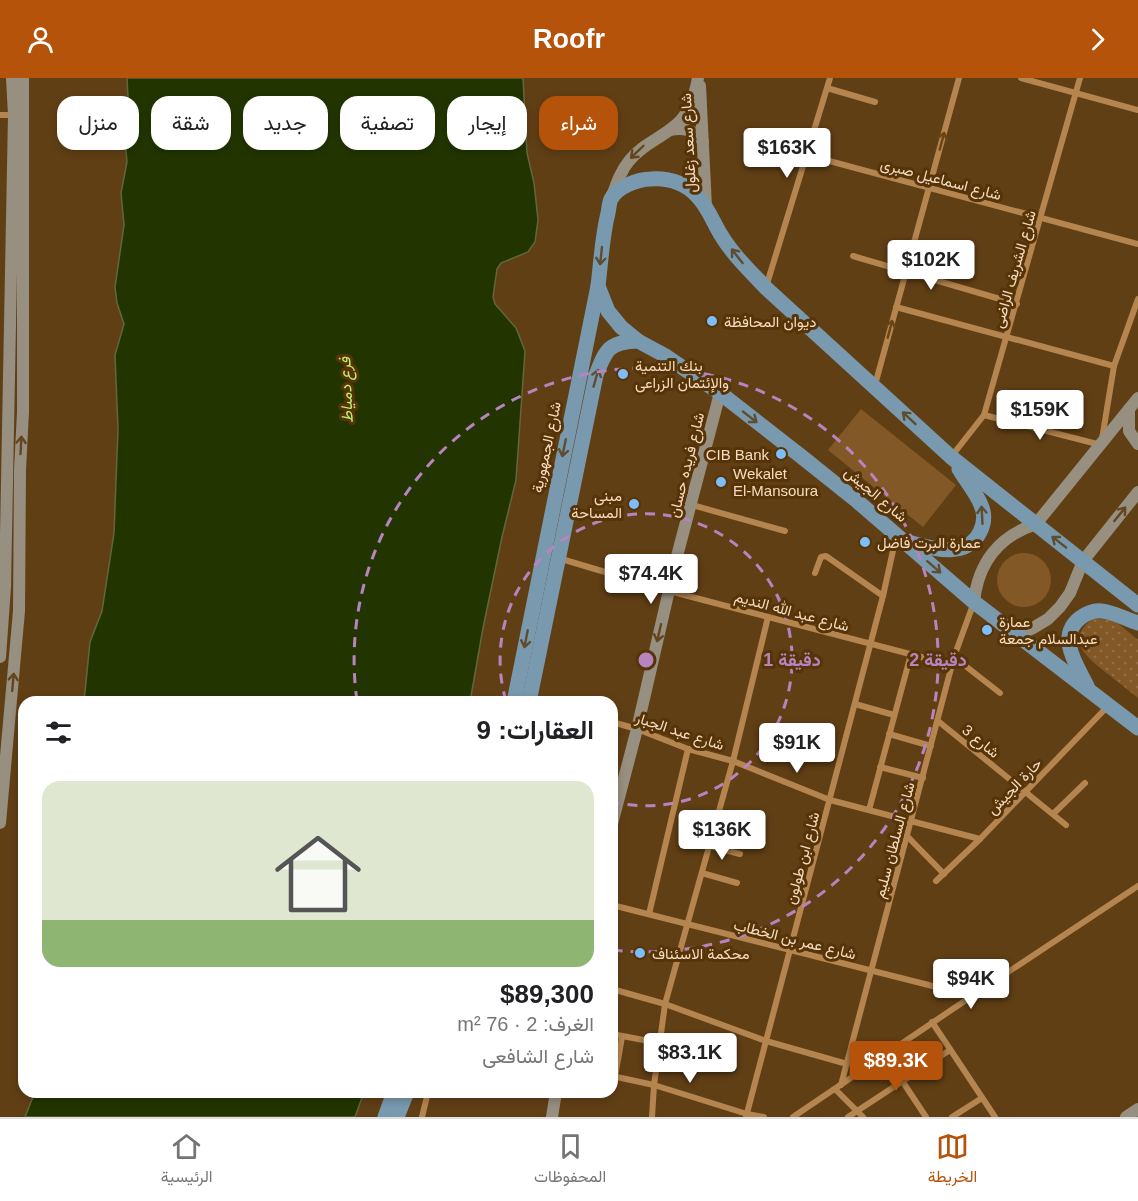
<!DOCTYPE html>
<html lang="ar">
<head>
<meta charset="utf-8">
<style>
  body { margin:0; font-family:Helvetica,Vazirmatn,sans-serif; background:#f6f6f6; color:#202124; direction:rtl; height:100vh; display:flex; flex-direction:column; font-size:22px; white-space:nowrap }
  * { box-sizing:border-box; margin:0 }
  p { font-size:20px; color:#757577 }
  .icon { flex:none; width:33px; height:33px; fill:none; stroke:currentColor; stroke-width:2; stroke-linecap:round; stroke-linejoin:round }
  .map { position:relative; flex:1; overflow:hidden; direction:ltr }
  .sheet { position:absolute; left:18px; top:618px; width:600px; height:402px; display:flex; flex-direction:column; background:#fff; border-radius:18px; box-shadow:0 3px 9px #0003; direction:rtl }
  .sheet>* { flex:none }
  .banner { position:absolute; left:18px; top:18px; width:600px; height:54px; direction:rtl; display:flex; gap:12px }
  .price { position:absolute; translate:-50% -51px; padding:0 14px; border-radius:6px; background:#fff; color:#222; font-size:20px; line-height:39px; filter:drop-shadow(0 2px 3px #0008) }
  .price::after { content:''; position:absolute; left:50%; top:36px; width:18px; height:14px; margin-left:-9px; background:inherit; clip-path:polygon(0 0,100% 0,50% 100%) }
  .price.on { background:#b45309; color:#fff }
  ul { padding:0; list-style:none }
  li { display:grid; align-content:center; gap:12px; height:318px; padding:0 24px }
  li+li { border-top:2px solid #e0e0e0 }
  li span { display:grid; place-items:center; height:186px; border-radius:18px; color:#555 }
  li>.icon { margin-inline-start:auto }
  span .icon { width:108px; height:108px; fill:#fffc; stroke-width:1 }
  li b { font-size:26px }
  h2 { display:flex; justify-content:space-between; align-items:center; height:72px; padding:0 24px; font-size:26px }
  .chip { padding:0 21px; border-radius:18px; background:#fff; box-shadow:0 3px 9px #0003; font-size:21px; line-height:54px }
  .chip.on { background:#b45309; color:#fff }
  header { display:flex; justify-content:space-between; align-items:center; height:78px; padding:0 24px; background:#b45309; color:#fff; font-size:27px; font-weight:700 }
  .menu { display:flex; justify-content:space-around; align-items:center; height:84px; border-top:2px solid #e0e0e0; background:#fff; font-size:16px; color:#757577 }
  .menu a { display:grid; justify-items:center; gap:3px }
  .menu .on { color:#b45309 }
  .map>svg:first-child { display:block }
</style>
</head>
<body>
<header><svg class="icon" aria-label="forward" viewBox="0 0 24 24"><path d="M9 5l7 7-7 7"/></svg>Roofr<svg class="icon" aria-label="person" viewBox="0 0 24 24"><circle cx="12" cy="8" r="4"/><path d="M4 21q1-7 8-7t8 7"/></svg></header>
<div class="map">
<svg width="1138" height="1039" viewBox="0 0 1138 1039">
  <defs>
    <pattern id="park-dots" width="8" height="8" patternUnits="userSpaceOnUse" patternTransform="scale(1.5)"><rect width="8" height="8" fill="#825827"/><path d="M2 2h.1M6 6h.1" fill="none" stroke="#946f45" stroke-width="1.8" stroke-linecap="round"/></pattern>
  </defs>
  <rect width="100%" height="100%" fill="#613f15"/>
  <g fill="#825827">
    <path d="M861 331 956 407 923 449 828 372Z"/>
    <circle cx="1024" cy="502" r="27"/>
  </g>
  <path fill="url(#park-dots)" d="M1094 540 1115 543 1138 562V620C1128 612 1118 604 1108 596 1087 579 1063 562 1094 540Z"/>
  <g fill="#223500" stroke="#62673a" stroke-width="1.5">
    <path d="M127 0H523L527 75 534 105 538 142 535 164 528 174 501 185 497 191 493 219 495 226 516 250 525 273 516 402 502 459 483 550 470 624H84L90 564 102 533 114 455 118 351 115 277 124 246 117 225 115 209 124 147 121 115 127 84 125 63 128 20Z"/>
    <path d="M35 1014H364L355 1039H25Z"/>
  </g>
  <g fill="none" stroke-linecap="round" stroke-linejoin="round">
    <g stroke="#b5854f" stroke-width="6">
      <path d="M1021 0 1138 32"/>
      <path d="M827 10 875 24"/>
      <path d="M0 37H14"/>
      <path d="M807 77 1138 166"/>
      <path d="M853 178 1017 226"/>
      <path d="M766 209 830 0"/>
      <path d="M896 229 1114 288"/>
      <path d="M875 307 959 0"/>
      <path d="M984 337 1101 367 1114 288 1138 221"/>
      <path d="M951 379 984 337 1080 0"/>
      <path d="M692 427 785 453"/>
      <path d="M558 480 669 513 952 587"/>
      <path d="M815 495 821 479 826 478 883 518"/>
      <path d="M954 579 1000 615"/>
      <path d="M855 626 894 637"/>
      <path d="M938 643 1066 747"/>
      <path d="M612 644 637 651 688 671 733 683 830 722 980 761"/>
      <path d="M889 656 931 668"/>
      <path d="M880 689 923 700"/>
      <path d="M869 732 911 576"/>
      <path d="M1053 736 1085 705"/>
      <path d="M907 758 944 796"/>
      <path d="M710 768 740 776"/>
      <path d="M702 795 737 805"/>
      <path d="M936 803 980 761 1108 628"/>
      <path d="M612 827 972 918"/>
      <path d="M649 836 688 671"/>
      <path d="M612 911 665 926 766 963 847 986"/>
      <path d="M932 944 995 1039"/>
      <path d="M612 956 659 965"/>
      <path d="M885 977 926 1039"/>
      <path d="M612 998 654 1007 747 1036 764 1039"/>
      <path d="M615 999 622 959"/>
      <path d="M841 1007 954 579 974 524"/>
      <path d="M835 1011 863 1039"/>
      <path d="M422 1039 428 1014"/>
      <path d="M652 1039 654 1007 665 926 733 683 768 539"/>
      <path d="M746 1039 883 518 896 459"/>
      <path d="M793 1039 972 918 1138 808"/>
      <path d="M848 1039 950 972"/>
      <path d="M952 1039 982 1020"/>
    </g>
    <g stroke="#978f7f" stroke-width="12">
      <path d="M700 8 706 129"/>
      <path d="M670 52C684 49 694 52 703 63"/>
      <path d="M611 121C616 107 620 94 629 83 642 66 662 60 677 46 690 35 695 16 698 0"/>
      <path d="M1129 331V353L1138 366"/>
      <path d="M974 524C978 485 999 458 1036 446L1138 320"/>
      <path d="M1018 557 1033 550 1048 541 1060 529 1070 515 1083 483 1138 414"/>
      <path d="M0 579 5 509 14 37 12 0"/>
      <path d="M0 745 19 533 20 392 23 334V0"/>
      <path d="M612 746 637 651 676 482 720 315"/>
      <path d="M552 1039 556 1014"/>
      <path d="M1126 1039 1138 1031"/>
    </g>
    <g stroke="#7999af" stroke-width="15">
      <path d="M598 208 608 233 621 249 638 263 664 277 720 315 802 379 857 423 974 524 1138 650"/>
      <path d="M908 464C931 470 966 482 980 454 984 446 985 436 981 427 976 414 966 403 959 391"/>
      <path d="M1087 608C1077 587 1056 559 1080 540 1088 534 1097 531 1107 534 1117 536 1128 542 1138 545"/>
      <path d="M514 624 598 208C601 184 602 159 608 135 609 131 609 125 611 121 617 109 638 101 651 101 668 100 685 105 697 118 708 129 713 144 721 157 733 177 750 193 766 210L951 379 1138 527"/>
      <path d="M529 624 596 297C606 271 609 264 638 263"/>
      <path d="M385 1039 394 1014"/>
      <path d="M397 1039 407 1014"/>
    </g>
  </g>
  <defs><path id="oneway-shaft" d="M-6 0H5M1.5-3L5.5 0L1.5 3" fill="none" stroke-width="1.6" stroke-linecap="round" stroke-linejoin="round" transform="scale(1.5)"/></defs>
  <g stroke="#694415">
    <use href="#oneway-shaft" transform="translate(942 63) rotate(-75)"/>
    <use href="#oneway-shaft" transform="translate(890 251) rotate(-75)"/>
  </g>
  <g stroke="#63461f">
    <use href="#oneway-shaft" transform="translate(637 74) rotate(136)"/>
    <use href="#oneway-shaft" transform="translate(21 367) rotate(-87)"/>
    <use href="#oneway-shaft" transform="translate(1120 436) rotate(-51)"/>
    <use href="#oneway-shaft" transform="translate(659 555) rotate(103)"/>
    <use href="#oneway-shaft" transform="translate(13 604) rotate(-85)"/>
  </g>
  <g stroke="#5f4d31">
    <use href="#oneway-shaft" transform="translate(601 178) rotate(96)"/>
    <use href="#oneway-shaft" transform="translate(737 178) rotate(-128)"/>
    <use href="#oneway-shaft" transform="translate(596 300) rotate(-74)"/>
    <use href="#oneway-shaft" transform="translate(750 339) rotate(38)"/>
    <use href="#oneway-shaft" transform="translate(909 340) rotate(-137)"/>
    <use href="#oneway-shaft" transform="translate(564 370) rotate(102)"/>
    <use href="#oneway-shaft" transform="translate(982 437) rotate(-93)"/>
    <use href="#oneway-shaft" transform="translate(1059 464) rotate(-142)"/>
    <use href="#oneway-shaft" transform="translate(934 489) rotate(41)"/>
    <use href="#oneway-shaft" transform="translate(526 561) rotate(101)"/>
  </g>
  <g fill="none" stroke="#b884c0" stroke-width="3" stroke-dasharray="10 8">
    <path d="M506 623A146 146 0 1 1 613 724"/>
    <path d="M357 623A292 292 0 1 1 613 872"/>
  </g>
  <g fill="#7dbef9" stroke="#563407" stroke-width="2">
    <circle cx="712" cy="243" r="6"/>
    <circle cx="623" cy="296" r="6"/>
    <circle cx="781" cy="376" r="6"/>
    <circle cx="721" cy="404" r="6"/>
    <circle cx="634" cy="426" r="6"/>
    <circle cx="865" cy="464" r="6"/>
    <circle cx="987" cy="552" r="6"/>
    <circle cx="640" cy="875" r="6"/>
  </g>
  <g text-anchor="middle" dominant-baseline="central" stroke-width="6" stroke-linejoin="round" paint-order="stroke">
    <g font-size="15" fill="#f6dbc0" stroke="#563407">
      <text transform="translate(688 65) rotate(-93)">شارع سعد زغلول</text>
      <text transform="translate(941 101) rotate(15)">شارع اسماعيل صبرى</text>
      <text transform="translate(1014 191) rotate(-74)">شارع الشريف الراضى</text>
      <text transform="translate(546 369) rotate(-78)">شارع الجمهورية</text>
      <text transform="translate(686 387) rotate(-76)">شارع فريده حسان</text>
      <text transform="translate(876 416) rotate(40)">شارع الجيش</text>
      <text transform="translate(792 533) rotate(15)">شارع عبد الله النديم</text>
      <text transform="translate(680 653) rotate(18)">شارع عبد الجبار</text>
      <text transform="translate(981 663) rotate(39)">شارع 3</text>
      <text transform="translate(1014 708) rotate(-46)">حارة الجيش</text>
      <text transform="translate(894 762) rotate(-75)">شارع السلطان سليم</text>
      <text transform="translate(802 780) rotate(-75)">شارع ابن طولون</text>
      <text transform="translate(795 861) rotate(14)">شارع عمر بن الخطاب</text>
    </g>
    <g font-size="15" fill="#f6dbc0" stroke="#563407" text-anchor="start">
      <text x="724" y="243">ديوان المحافظة</text>
      <text x="635" y="287">بنك التنمية<tspan x="635" dy="17">والإئتمان الزراعى</tspan></text>
      <text x="769" y="376" text-anchor="end">CIB Bank</text>
      <text x="733" y="395">Wekalet<tspan x="733" dy="17">El-Mansoura</tspan></text>
      <text x="622" y="417" text-anchor="end">مبنى<tspan x="622" dy="17">المساحة</tspan></text>
      <text x="877" y="464">عمارة البرت فاضل</text>
      <text x="999" y="543">عمارة<tspan x="999" dy="17">عبدالسلام جمعة</tspan></text>
      <text x="652" y="875">محكمة الاسئناف</text>
    </g>
    <g font-size="16" font-style="italic" fill="#bcee71" stroke="#563407">
      <text transform="translate(346 312) rotate(-92)">فرع دمياط</text>
    </g>
  </g>
  <circle cx="646" cy="582" r="9" fill="#b884c0" stroke="#563407" stroke-width="3"/>
  <g font-size="18" text-anchor="middle" font-weight="bold" fill="#b884c0" stroke="#563407" stroke-width="6" stroke-linejoin="round" paint-order="stroke">
    <text x="792" y="588">1 دقيقة</text>
    <text x="938" y="588">2 دقيقة</text>
  </g>
</svg>
<b class="price" style="left:787px;top:101px">$163K</b>
<b class="price" style="left:931px;top:213px">$102K</b>
<b class="price" style="left:1040px;top:363px">$159K</b>
<b class="price" style="left:651px;top:527px">$74.4K</b>
<b class="price" style="left:797px;top:696px">$91K</b>
<b class="price" style="left:722px;top:783px">$136K</b>
<b class="price" style="left:971px;top:932px">$94K</b>
<b class="price" style="left:690px;top:1006px">$83.1K</b>
<b class="price on" style="left:896px;top:1014px">$89.3K</b>
<div class="banner">
<a class="chip on">شراء</a>
<a class="chip">إيجار</a>
<a class="chip">تصفية</a>
<a class="chip">جديد</a>
<a class="chip">شقة</a>
<a class="chip">منزل</a>
</div>
<section class="sheet">
<h2>العقارات: 9<svg class="icon" aria-label="filters" viewBox="0 0 24 24"><path d="M4 7h16M4 17h16"/><circle cx="9" cy="7" r="2"/><circle cx="15" cy="17" r="2"/></svg></h2>
<ul>
<li><span style="background:linear-gradient(#dfe7d0 75%,#8fb573 0)"><svg class="icon" aria-label="home" viewBox="0 0 24 24"><path d="M3 11l9-7 9 7M6 9v11h12V9"/></svg></span><div><b>$89,300</b><p>الغرف: 2 · 76 m²</p><p>شارع الشافعى</p></div></li>
</ul>
</section>
</div>
<nav class="menu">
<a class="on"><svg class="icon" aria-label="map" viewBox="0 0 24 24"><path d="M3 6l6-2 6 2 6-2v14l-6 2-6-2-6 2zM9 4v14M15 6v14"/></svg>الخريطة</a>
<a><svg class="icon" aria-label="saved" viewBox="0 0 24 24"><path d="M7 4h10v16l-5-4-5 4z"/></svg>المحفوظات</a>
<a><svg class="icon" aria-label="home" viewBox="0 0 24 24"><path d="M3 11l9-7 9 7M6 9v11h12V9"/></svg>الرئيسية</a>
</nav>
</body>
</html>
